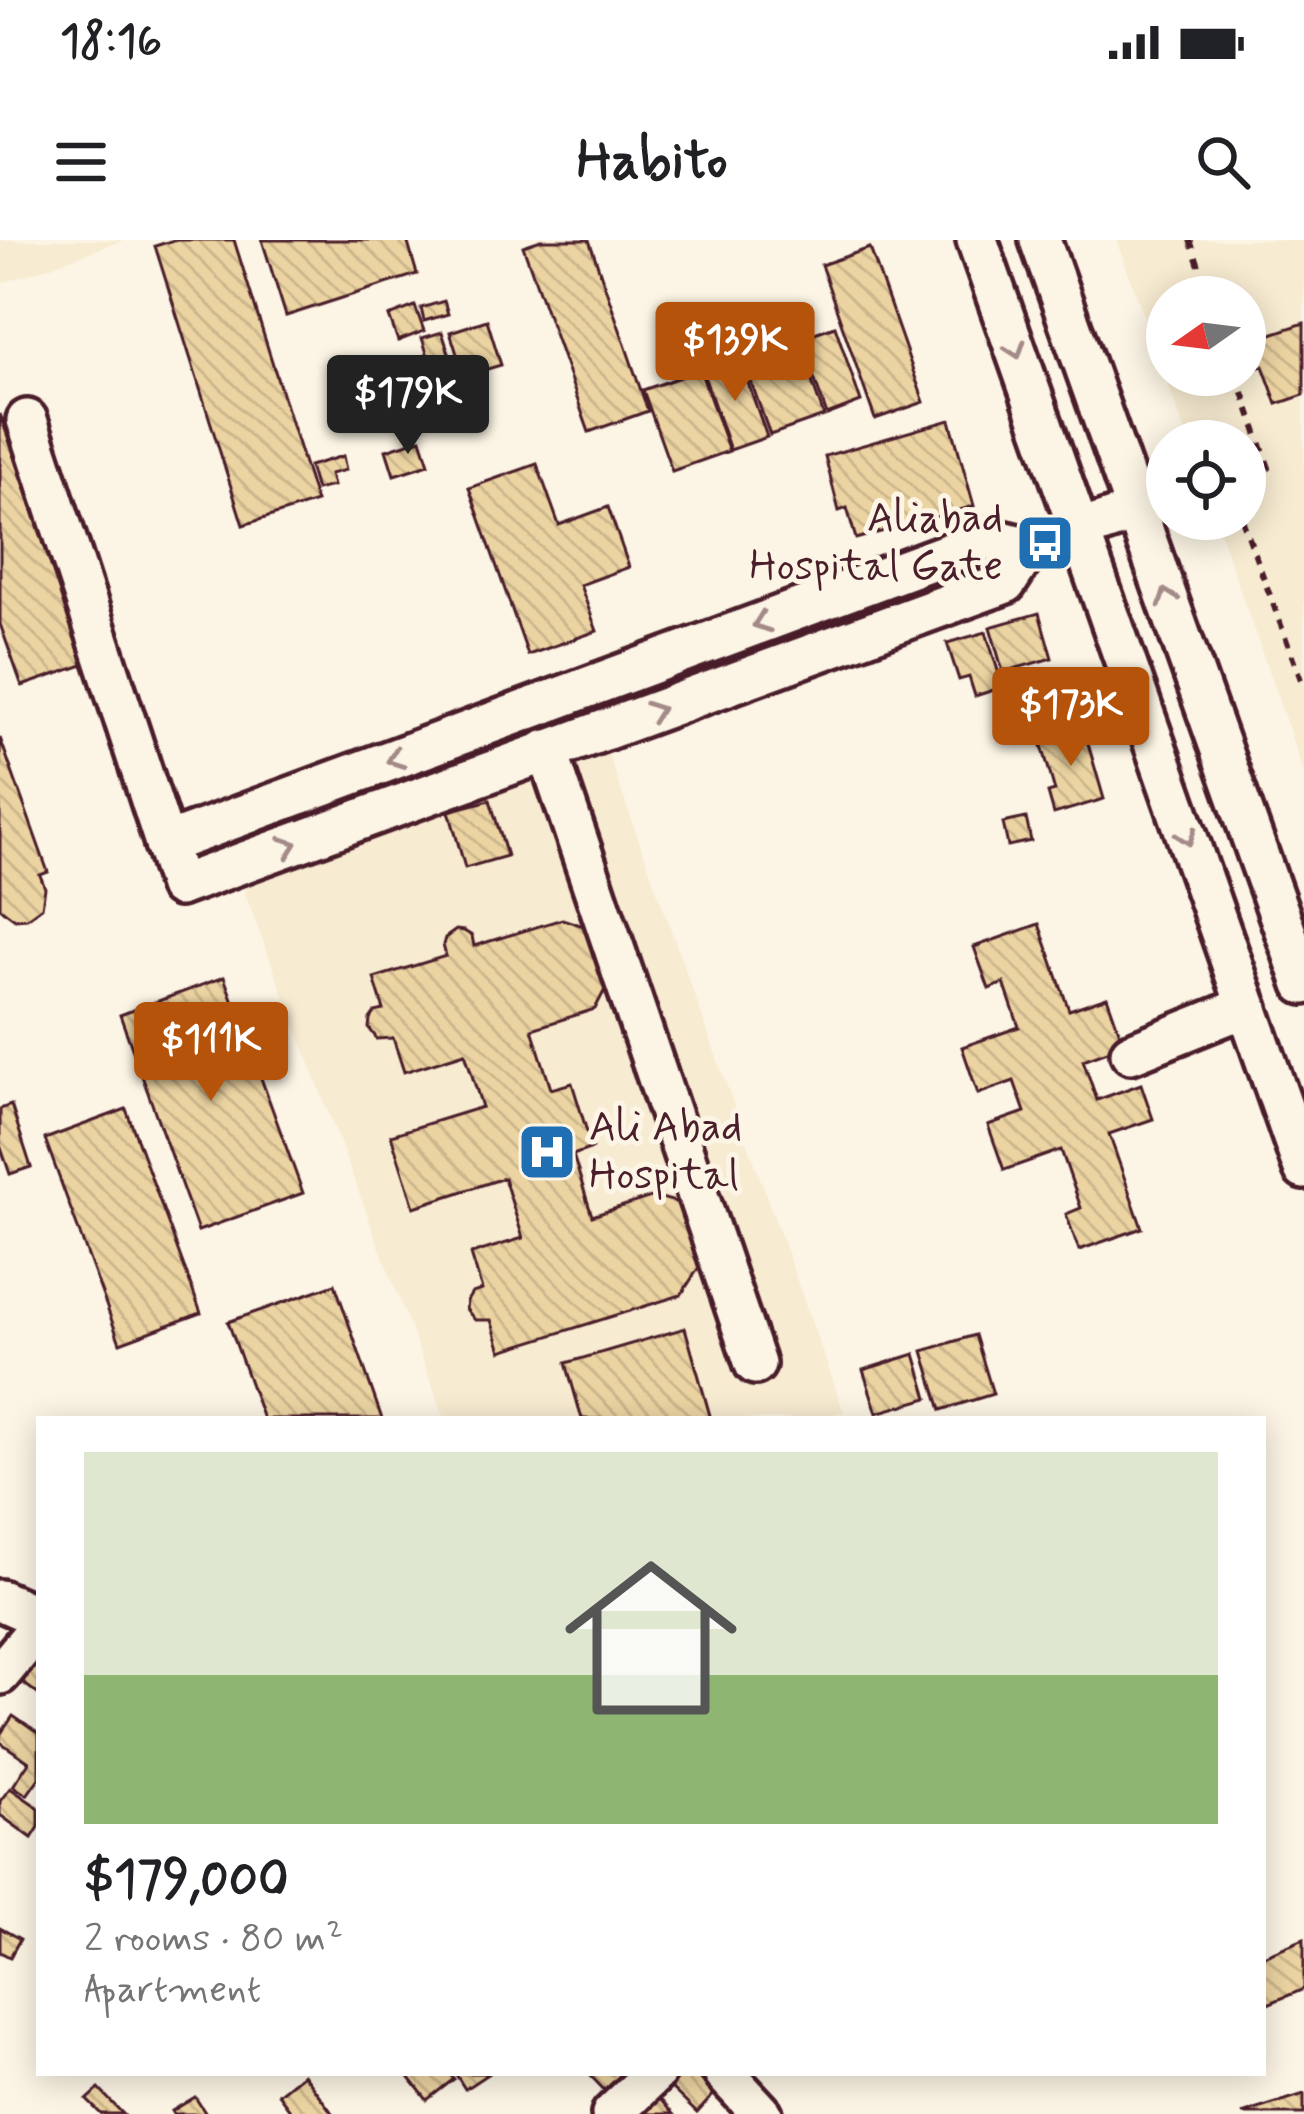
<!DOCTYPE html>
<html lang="en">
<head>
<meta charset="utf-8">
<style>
  body { margin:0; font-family:Mynerve,sans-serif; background:#f6f6f6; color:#202124; height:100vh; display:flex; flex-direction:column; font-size:45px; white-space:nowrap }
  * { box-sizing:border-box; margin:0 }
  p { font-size:39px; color:#757577 }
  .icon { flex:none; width:66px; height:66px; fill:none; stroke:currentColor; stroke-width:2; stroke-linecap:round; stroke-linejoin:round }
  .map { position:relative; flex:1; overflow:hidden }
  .panel { position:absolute; left:36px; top:1176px; width:1230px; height:660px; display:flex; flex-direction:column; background:#fff; border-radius:0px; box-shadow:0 6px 30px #0003 }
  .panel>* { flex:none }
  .needle { width:78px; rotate:256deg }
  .controls { position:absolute; left:1146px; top:36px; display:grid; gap:24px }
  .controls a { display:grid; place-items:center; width:120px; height:120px; border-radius:50%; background:#fff; box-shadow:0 6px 30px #0003; font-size:60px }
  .price { position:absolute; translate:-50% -102px; padding:0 27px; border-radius:12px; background:#b45309; color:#fff; font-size:39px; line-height:78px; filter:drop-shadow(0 3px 6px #0008) }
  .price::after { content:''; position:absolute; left:50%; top:72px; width:36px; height:27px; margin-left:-18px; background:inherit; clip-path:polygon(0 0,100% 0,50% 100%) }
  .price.active { background:#222; color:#fff }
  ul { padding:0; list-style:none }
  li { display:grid; align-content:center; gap:24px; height:636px; padding:0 48px }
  li span { display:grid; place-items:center; height:372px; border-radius:0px; color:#555 }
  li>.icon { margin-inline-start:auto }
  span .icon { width:216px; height:216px; fill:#fffc; stroke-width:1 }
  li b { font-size:51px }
  .status { display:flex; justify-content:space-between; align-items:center; height:84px; padding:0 60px; background:#fff; direction:ltr }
  .status svg { height:33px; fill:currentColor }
  header { display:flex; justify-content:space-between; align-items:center; height:156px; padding:0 48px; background:#fff; font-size:54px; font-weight:800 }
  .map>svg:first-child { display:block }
</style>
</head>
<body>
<div class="status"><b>18:16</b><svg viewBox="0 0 49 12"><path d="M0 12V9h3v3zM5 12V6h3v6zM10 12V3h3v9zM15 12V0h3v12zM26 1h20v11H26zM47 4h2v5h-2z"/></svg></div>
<header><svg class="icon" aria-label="menu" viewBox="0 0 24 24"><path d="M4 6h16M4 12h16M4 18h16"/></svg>Habito<svg class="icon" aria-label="search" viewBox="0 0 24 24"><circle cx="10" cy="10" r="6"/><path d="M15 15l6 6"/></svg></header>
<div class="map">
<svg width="1304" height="1874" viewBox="0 0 1304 1874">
  <defs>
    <pattern id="building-back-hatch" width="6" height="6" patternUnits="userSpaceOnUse" patternTransform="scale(3)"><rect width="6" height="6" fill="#ecd4a2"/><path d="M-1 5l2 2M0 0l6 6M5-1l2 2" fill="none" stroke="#ccb68c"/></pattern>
  </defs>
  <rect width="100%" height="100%" fill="#fcf5e5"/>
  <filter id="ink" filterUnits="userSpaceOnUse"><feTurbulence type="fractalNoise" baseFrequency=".00833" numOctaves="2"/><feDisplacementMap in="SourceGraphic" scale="24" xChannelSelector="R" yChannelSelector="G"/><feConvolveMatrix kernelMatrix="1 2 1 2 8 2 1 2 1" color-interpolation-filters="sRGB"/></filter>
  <g filter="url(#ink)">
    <g fill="#f7ebd1" fill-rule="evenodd">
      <path d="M0 0H124L0 44Z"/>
      <path d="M1117 0H1304V533L1215 279H1245V201H1188ZM1167 57H1245V135H1167Z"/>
      <path d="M604 503 844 1172 806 1179H445L244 651 264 623Z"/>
    </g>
    <g fill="url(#building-back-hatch)" stroke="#4a1f2b" stroke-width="3">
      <path d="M174 0H234L316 262 243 285 155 6Z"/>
      <path d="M262 0H407L417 34 286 76Z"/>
      <path d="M541 0H589L648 171 589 192 523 6Z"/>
      <path d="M870 8 924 162 875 179 821 25Z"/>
      <path d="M444 61 448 74 424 81 421 68Z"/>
      <path d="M415 66 424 91 398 101 389 76Z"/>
      <path d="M487 80 501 125 464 136 450 92Z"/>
      <path d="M1304 83V155L1277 164 1263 126 1252 129 1245 103Z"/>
      <path d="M835 86 861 162 827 175 800 98Z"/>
      <path d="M442 92 451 119 431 125 422 98Z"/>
      <path d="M797 99 824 176 770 195 743 119Z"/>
      <path d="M739 117 767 197 730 210 702 130Z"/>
      <path d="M700 130 729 211 672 231 643 150Z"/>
      <path d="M0 174 86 424 22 446 0 384Z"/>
      <path d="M950 180 974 266 856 299 847 268 839 271 825 216Z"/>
      <path d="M421 199 429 224 394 235 386 210Z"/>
      <path d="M343 216 346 230 330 234 333 246 316 250 309 226Z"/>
      <path d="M537 224 559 285 608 267 629 327 580 345 597 391 528 415 469 248Z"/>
      <path d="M1039 373 1052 418 1003 432 990 387Z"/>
      <path d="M986 392 1003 447 975 456 969 437 959 440 947 403Z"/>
      <path d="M1082 483 1104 559 1054 574 1048 553 1055 551 1039 495Z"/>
      <path d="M0 498 48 632 40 635 45 648 42 667 27 678 15 679 0 668Z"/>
      <path d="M490 560 507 616 465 628 449 571Z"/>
      <path d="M1026 578 1031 601 1008 606 1003 583Z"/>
      <path d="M562 679 596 690 612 736 595 769 532 789 551 849 572 843 592 908 573 915 592 976 654 956 686 965 703 1021 681 1055 501 1111 491 1080H475L466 1069 467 1061 472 1053 482 1050 471 1014 523 998 504 938 414 967 391 895 482 867 465 813 404 832 393 798 377 799 369 788 370 779 375 772 384 770 374 738 446 716 443 705 445 698 456 690 464 691 472 696 474 706Z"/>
      <path d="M1039 684 1069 770 1107 757 1124 805 1083 820 1097 860 1141 844 1153 879 1109 894 1142 988 1079 1010 1066 974 1081 968 1061 910 1004 930 988 885 1025 872 1014 841 978 854 962 807 1019 787 1004 743 989 749 974 707Z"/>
      <path d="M224 737 303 953 198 991 120 775Z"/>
      <path d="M11 865 31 927 10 934 0 905V869Z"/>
      <path d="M126 869 201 1073 120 1103 45 899Z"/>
      <path d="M335 1044 382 1179H263L228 1082Z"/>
      <path d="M685 1088 711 1179H582L566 1123Z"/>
      <path d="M975 1095 993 1154 941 1170 923 1111Z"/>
      <path d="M915 1114 928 1158 877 1173 863 1130Z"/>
      <path d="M26 1409 39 1418V1455L10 1433Z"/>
      <path d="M13 1476 39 1494V1538L27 1555 13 1546 29 1522 0 1502V1495Z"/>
      <path d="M10 1548 39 1568V1587L32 1598 0 1575V1561Z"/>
      <path d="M0 1688 20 1699 10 1717 0 1712Z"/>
      <path d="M1304 1699V1749L1263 1766V1716Z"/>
      <path d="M406 1833H449L454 1839 427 1860Z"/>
      <path d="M455 1833H489L465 1849Z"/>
      <path d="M588 1833H627L606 1852Z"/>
      <path d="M677 1833H694L715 1853 697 1873 667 1844Z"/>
      <path d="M303 1834 333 1874H293L278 1854Z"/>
      <path d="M99 1849 123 1874H101L87 1860Z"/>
      <path d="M652 1850 673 1874H647L637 1863Z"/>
      <path d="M1304 1854V1874H1242Z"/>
      <path d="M195 1857 206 1874H174L172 1871Z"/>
    </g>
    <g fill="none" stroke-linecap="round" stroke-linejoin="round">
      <g stroke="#4a1f2b" stroke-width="48">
        <g id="minor">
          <path d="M977 0 1304 929"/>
          <path d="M1040 0 1304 744"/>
          <path d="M27 180 179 646 1006 343 1029 308"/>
          <path d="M547 510 755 1124"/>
          <path d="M165 604 990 298 1029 308 1136 271"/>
          <path d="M1131 813 1228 774 1248 769"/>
          <path d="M0 1360 39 1377"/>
          <path d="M0 1434 39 1387"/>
          <path d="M724 1833 762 1874"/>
          <path d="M612 1874 655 1833"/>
        </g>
      </g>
      <g stroke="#4a1f2b" stroke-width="6" stroke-dasharray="9 9" stroke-linecap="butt">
        <path d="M1190 0 1210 57"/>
        <path d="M1237 135 1269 228 1245 238"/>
        <path d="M1242 279 1304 448"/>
      </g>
      <use href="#minor" stroke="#fcf5e5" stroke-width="39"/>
    </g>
    <defs><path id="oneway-chevron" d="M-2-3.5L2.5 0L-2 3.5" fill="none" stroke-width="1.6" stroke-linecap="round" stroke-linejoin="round" transform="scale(3)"/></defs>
    <g stroke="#a38a88">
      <use href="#oneway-chevron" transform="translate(1016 110) rotate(71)"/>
      <use href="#oneway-chevron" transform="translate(1167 357) rotate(-110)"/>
      <use href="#oneway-chevron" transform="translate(761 383) rotate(160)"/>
      <use href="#oneway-chevron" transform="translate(655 471) rotate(-20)"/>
      <use href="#oneway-chevron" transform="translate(395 519) rotate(160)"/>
      <use href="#oneway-chevron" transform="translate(1187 597) rotate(71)"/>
      <use href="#oneway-chevron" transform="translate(289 606) rotate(-20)"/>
    </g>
  </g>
  <defs>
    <g id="bus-square" transform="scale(3)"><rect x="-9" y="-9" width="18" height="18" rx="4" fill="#1f6fb2" stroke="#fcf5e5"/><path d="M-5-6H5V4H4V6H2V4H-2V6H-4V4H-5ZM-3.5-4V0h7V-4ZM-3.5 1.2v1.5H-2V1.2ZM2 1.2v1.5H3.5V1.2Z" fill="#fff"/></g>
    <g id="hospital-square" transform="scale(3)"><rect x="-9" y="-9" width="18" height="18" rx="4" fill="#1f6fb2" stroke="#fcf5e5"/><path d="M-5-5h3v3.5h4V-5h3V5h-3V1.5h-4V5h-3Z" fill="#fff"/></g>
  </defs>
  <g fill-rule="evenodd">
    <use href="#bus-square" x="1045" y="303"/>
    <use href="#hospital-square" x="547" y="912"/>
  </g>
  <g text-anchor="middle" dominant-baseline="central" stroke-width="10" stroke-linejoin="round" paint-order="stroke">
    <g font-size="42" fill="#4a1f2b" stroke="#fcf5e5" text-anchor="end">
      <text x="1003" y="279">Aliabad<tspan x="1003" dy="48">Hospital Gate</tspan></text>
      <text x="589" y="888" text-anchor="start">Ali Abad<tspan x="589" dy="48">Hospital</tspan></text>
    </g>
  </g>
</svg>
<div class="controls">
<a><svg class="needle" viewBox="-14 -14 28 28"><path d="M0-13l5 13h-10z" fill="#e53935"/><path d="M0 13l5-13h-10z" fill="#757577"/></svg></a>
<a><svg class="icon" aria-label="locate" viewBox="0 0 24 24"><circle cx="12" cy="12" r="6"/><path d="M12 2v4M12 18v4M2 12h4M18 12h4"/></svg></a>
</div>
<b class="price" style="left:735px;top:164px">$139K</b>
<b class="price active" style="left:408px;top:217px">$179K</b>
<b class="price" style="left:1071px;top:529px">$173K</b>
<b class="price" style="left:211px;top:864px">$111K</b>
<section class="panel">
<ul>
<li><span style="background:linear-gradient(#dfe7d0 60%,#8fb573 0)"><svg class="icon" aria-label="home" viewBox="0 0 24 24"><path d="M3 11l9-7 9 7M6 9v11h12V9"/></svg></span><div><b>$179,000</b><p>2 rooms · 80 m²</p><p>Apartment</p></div></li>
</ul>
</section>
</div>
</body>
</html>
